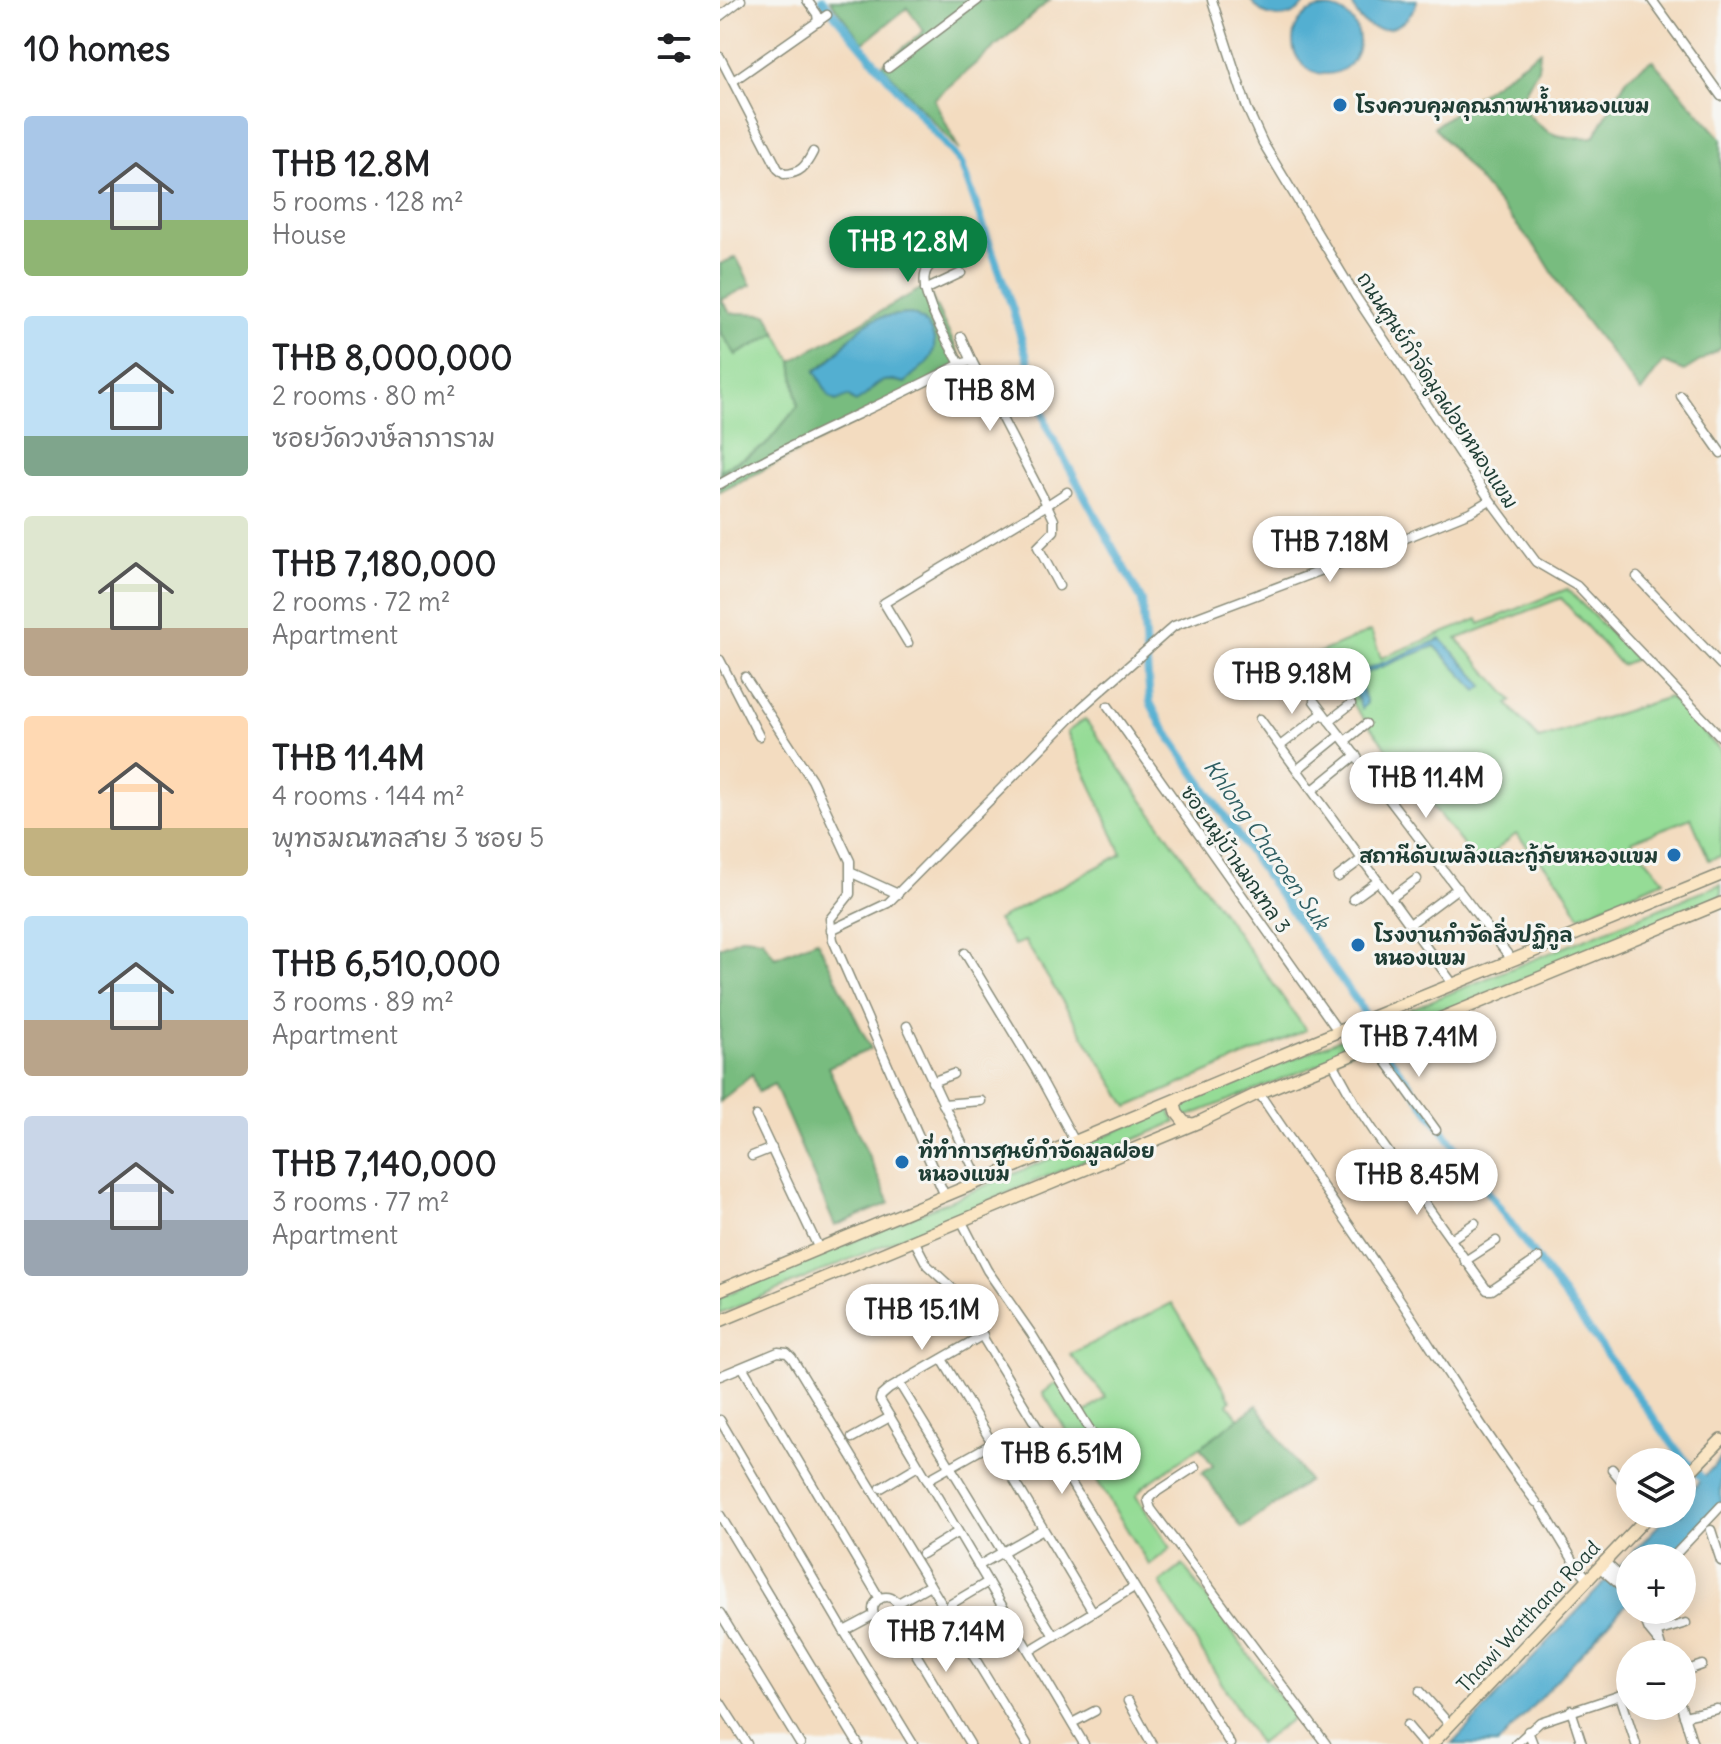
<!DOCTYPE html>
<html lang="en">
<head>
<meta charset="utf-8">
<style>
  body { margin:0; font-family:Delius,"Playpen Sans Thai",sans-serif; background:#f2f2f2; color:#202124; height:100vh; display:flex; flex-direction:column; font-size:30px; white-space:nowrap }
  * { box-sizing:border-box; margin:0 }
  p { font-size:26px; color:#757577 }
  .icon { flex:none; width:44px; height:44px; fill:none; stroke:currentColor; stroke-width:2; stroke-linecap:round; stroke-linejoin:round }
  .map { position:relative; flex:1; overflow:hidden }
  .side { display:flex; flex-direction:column; background:#fff; width:720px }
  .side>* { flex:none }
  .fabs { position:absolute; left:896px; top:1448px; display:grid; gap:16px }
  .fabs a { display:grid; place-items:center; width:80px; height:80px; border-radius:50%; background:#fff; box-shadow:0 4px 20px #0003; font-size:40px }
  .price { position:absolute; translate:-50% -68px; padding:0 18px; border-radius:28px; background:#fff; color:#222; font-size:26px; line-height:52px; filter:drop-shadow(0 2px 4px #0008) }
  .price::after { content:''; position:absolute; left:50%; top:48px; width:24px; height:18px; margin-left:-12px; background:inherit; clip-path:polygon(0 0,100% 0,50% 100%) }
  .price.selected { background:#0b8043; color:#fff }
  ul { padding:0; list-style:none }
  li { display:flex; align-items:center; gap:24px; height:200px; padding:0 24px }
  li span { display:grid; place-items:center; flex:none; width:224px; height:160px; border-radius:8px; color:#555 }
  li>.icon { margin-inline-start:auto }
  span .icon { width:96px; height:96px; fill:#fffc; stroke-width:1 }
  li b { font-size:34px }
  h2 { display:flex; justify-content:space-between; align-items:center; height:96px; padding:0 24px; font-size:34px }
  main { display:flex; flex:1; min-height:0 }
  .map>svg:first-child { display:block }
</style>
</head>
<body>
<main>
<section class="side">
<h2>10 homes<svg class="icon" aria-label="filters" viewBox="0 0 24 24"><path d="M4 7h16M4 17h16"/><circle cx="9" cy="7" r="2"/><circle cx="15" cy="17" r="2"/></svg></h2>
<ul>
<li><span style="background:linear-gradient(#a9c7e8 65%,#8fb573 0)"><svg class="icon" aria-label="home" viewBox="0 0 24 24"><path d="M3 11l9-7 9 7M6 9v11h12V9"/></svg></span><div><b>THB 12.8M</b><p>5 rooms · 128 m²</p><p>House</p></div></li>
<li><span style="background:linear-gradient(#bfe0f5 75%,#7fa58c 0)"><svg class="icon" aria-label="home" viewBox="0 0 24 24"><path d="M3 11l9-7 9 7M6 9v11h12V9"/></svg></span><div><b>THB 8,000,000</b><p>2 rooms · 80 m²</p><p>ซอยวัดวงษ์ลาภาราม</p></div></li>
<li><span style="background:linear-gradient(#dfe7d0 70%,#b9a48a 0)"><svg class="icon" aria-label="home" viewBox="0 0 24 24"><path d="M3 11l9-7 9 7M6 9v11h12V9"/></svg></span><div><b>THB 7,180,000</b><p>2 rooms · 72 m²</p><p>Apartment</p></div></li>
<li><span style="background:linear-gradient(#ffd9b3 70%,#c2b280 0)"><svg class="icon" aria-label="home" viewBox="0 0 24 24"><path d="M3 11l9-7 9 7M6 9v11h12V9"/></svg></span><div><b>THB 11.4M</b><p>4 rooms · 144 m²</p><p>พุทธมณฑลสาย 3 ซอย 5</p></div></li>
<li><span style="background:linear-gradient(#bfe0f5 65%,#b9a48a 0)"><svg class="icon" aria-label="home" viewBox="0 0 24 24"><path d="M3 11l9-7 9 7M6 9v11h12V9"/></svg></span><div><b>THB 6,510,000</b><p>3 rooms · 89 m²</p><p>Apartment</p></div></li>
<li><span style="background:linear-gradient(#c9d6e8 65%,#9aa5b1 0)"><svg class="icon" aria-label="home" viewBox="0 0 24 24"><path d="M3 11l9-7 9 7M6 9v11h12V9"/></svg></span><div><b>THB 7,140,000</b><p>3 rooms · 77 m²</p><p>Apartment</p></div></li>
</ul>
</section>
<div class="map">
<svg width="1001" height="1744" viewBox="0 0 1001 1744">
  <rect width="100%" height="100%" fill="#f6f6f2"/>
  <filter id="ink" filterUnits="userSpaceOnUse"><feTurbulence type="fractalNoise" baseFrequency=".0125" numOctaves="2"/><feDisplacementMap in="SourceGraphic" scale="16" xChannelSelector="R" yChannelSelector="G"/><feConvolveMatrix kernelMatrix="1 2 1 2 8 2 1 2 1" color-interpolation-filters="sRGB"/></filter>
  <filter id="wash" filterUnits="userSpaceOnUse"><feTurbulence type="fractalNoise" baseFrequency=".006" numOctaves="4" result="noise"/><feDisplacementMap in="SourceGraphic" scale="32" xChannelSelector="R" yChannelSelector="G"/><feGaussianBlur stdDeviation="1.8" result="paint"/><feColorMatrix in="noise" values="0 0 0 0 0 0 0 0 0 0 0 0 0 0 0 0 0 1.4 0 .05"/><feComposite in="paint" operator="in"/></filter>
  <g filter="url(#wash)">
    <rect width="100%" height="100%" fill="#f3dcc0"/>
    <g fill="#95dc96" stroke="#5a8c65" stroke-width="2">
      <path d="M0 331 16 355 57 333 72 361 78 406 45 446 1 470 0 476Z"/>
      <path d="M847 589 916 659 901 665 841 598 737 639 793 701 788 704 819 739 949 697 1001 751V856L989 860 971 818 911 841 944 880 860 916 840 882 796 834 758 864 626 696 570 670 567 666 651 631 661 658 758 619 760 624Z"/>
      <path d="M365 719 586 1030 408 1107 305 941 294 945 277 920 402 854 347 732Z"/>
      <path d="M1001 884V896L662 1038 656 1023Z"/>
      <path d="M647 1028 655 1042 469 1116 464 1115 460 1111 464 1104Z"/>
      <path d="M451 1108V1114L456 1122 0 1314V1297Z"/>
      <path d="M452 1303 511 1400 508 1404 519 1419 423 1487 416 1496 451 1548 429 1565 323 1393 336 1383 365 1413 386 1397 350 1354Z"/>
      <path d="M463 1565 574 1717 539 1744 440 1583Z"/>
    </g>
    <g fill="#78bc7f" stroke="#4c7c5a" stroke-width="2" fill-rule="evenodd">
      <path d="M110 0H330L214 99 239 150 162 65 204 31 187 8 143 43Z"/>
      <path d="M820 51 818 68 799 103C824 134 833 140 874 137L908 77 932 60 1001 138V348L964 371 943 362 921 392 846 295 821 254 714 127Z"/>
      <path d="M16 257 31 285 1 300 11 313 47 314 57 333 16 355 0 331V264Z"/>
      <path d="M206 286 245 366 0 492 1 471 45 446 78 406 72 361ZM191 314 189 378 185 383C160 376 152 385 135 402L96 370C118 358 130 331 153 320 164 315 179 315 191 314Z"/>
      <path d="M23 937 42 939 55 957 97 940 151 1049 108 1067 170 1203 115 1226 54 1084 38 1092 32 1074 0 1102V947Z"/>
      <path d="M537 1405 588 1481 522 1528 482 1473 493 1466 480 1447Z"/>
    </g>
    <g fill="#53afd1" stroke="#397682" stroke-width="2">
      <path d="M531 0H588C573 22 546 23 531 0Z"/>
      <path d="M632 0H697V1C686 38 638 40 632 0Z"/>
      <circle cx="606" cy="41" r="33"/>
      <path d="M191 314C207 320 220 337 212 355 208 366 192 373 185 383 150 374 158 392 135 402L128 396 116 401 109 396 95 371C118 359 130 331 153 320 164 315 179 315 191 314Z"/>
      <path d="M721 639 761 682 763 686 757 691 715 646 638 676 647 703 642 709 628 680 630 676Z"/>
      <path d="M1001 1458V1505L950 1558H910V1600L778 1744H732L949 1514H962V1501Z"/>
    </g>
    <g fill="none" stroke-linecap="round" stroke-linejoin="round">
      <path stroke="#53afd1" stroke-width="8" d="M102 0 241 163 292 307 328 429 422 601 430 702 441 724 544 873 639 1004 667 1054 959 1453 989 1486"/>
    </g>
  </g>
  <g filter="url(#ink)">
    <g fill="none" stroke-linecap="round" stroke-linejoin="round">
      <g stroke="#898c7a" stroke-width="11">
        <g id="street">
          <path d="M87 0 97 14 98 22"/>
          <path d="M492 0 527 108 543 143 636 297 770 500 816 562 857 586 1001 737"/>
          <path d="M932 0 1001 96"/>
          <path d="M0 16 21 0"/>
          <path d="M0 57 58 169 64 174C80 174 86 166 93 152"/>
          <path d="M168 68 258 0"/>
          <path d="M13 81 107 15"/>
          <path d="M205 290 241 273"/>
          <path d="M241 337 252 361"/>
          <path d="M240 364C230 345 193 288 208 268 216 256 248 245 262 239"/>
          <path d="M961 396 1001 453"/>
          <path d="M0 484C78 439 161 406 240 364L252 361 327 505 164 603 188 643"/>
          <path d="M917 577 1001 665"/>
          <path d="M339 586 318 547 334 531V520L327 505 347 492"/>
          <path d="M0 660 39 736"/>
          <path d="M25 677 92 780 130 861V894L110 919 113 940 225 1196"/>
          <path d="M594 701 792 960"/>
          <path d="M388 706 618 1031"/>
          <path d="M540 719 733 984"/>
          <path d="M609 721 631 704"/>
          <path d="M625 741 646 724"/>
          <path d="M560 746 603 713"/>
          <path d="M578 769 620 735"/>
          <path d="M594 789 636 755"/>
          <path d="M132 873 178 894"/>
          <path d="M618 877 642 859"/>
          <path d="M671 898 697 879"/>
          <path d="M633 899 658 881"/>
          <path d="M690 924 738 888"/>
          <path d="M111 930 168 903 361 708 454 626 666 546 750 512 770 500"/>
          <path d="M245 953 316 1070 355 1142"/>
          <path d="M187 1026 260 1182"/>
          <path d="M655 1046 716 1130"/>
          <path d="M613 1063 635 1103 661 1142 767 1290H772L819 1258"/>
          <path d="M212 1082 233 1074"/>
          <path d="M539 1093C583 1159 628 1223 673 1289 720 1360 764 1433 816 1502"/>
          <path d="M223 1104 261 1101"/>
          <path d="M36 1116 99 1249"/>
          <path d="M32 1156 52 1148"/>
          <path d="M699 1194 733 1179"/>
          <path d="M241 1220 267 1270 311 1333 378 1443"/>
          <path d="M731 1239 755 1223"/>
          <path d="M194 1240 207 1265 234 1290 510 1744"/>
          <path d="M745 1261 776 1241"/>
          <path d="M263 1335 169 1389 161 1396 160 1400 364 1744"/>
          <path d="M222 1359 373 1612"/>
          <path d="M23 1368 160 1599"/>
          <path d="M0 1376 58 1352 67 1353 72 1358 307 1744"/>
          <path d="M179 1383 334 1636"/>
          <path d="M0 1420 124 1631 193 1744"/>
          <path d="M132 1438 170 1417"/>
          <path d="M475 1467 432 1495 428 1500 431 1509 606 1744"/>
          <path d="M892 1469 910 1491"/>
          <path d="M207 1480 273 1443"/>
          <path d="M161 1488 198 1466"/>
          <path d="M821 1507 856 1565 868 1579"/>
          <path d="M0 1515 138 1744"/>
          <path d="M991 1530 1001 1561"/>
          <path d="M202 1554 238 1532"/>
          <path d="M952 1558 1001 1506"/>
          <path d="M884 1561 910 1586"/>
          <path d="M258 1566 323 1529"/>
          <path d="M879 1567 910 1594"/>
          <circle cx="166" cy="1610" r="13"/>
          <path d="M178 1603 210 1585"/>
          <path d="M231 1604 268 1582"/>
          <path d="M921 1610 929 1630 938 1641"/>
          <path d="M930 1610 943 1654"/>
          <path d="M0 1613 80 1744"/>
          <path d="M175 1619 250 1744"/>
          <path d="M124 1631 154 1615"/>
          <path d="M933 1633 966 1623"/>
          <path d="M261 1651 296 1630"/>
          <path d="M309 1651 414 1587"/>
          <path d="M962 1672 982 1665"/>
          <path d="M700 1691 730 1725"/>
          <path d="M900 1695 916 1744"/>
          <path d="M408 1701 432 1744"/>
          <path d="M0 1702 27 1744"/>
          <path d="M961 1706 973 1744"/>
          <path d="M851 1710 862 1744"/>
          <path d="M964 1716 997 1709"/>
          <path d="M352 1723 375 1711"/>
          <path d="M687 1725 703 1744"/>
          <path d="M808 1731 813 1744"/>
          <path d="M796 1744 820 1722 910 1692"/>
        </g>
      </g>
      <g stroke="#898c7a" stroke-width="14">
        <g id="secondary">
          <path d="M461 1097 455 1104 457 1113 464 1122 473 1124"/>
          <path d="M0 1290 655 1016 1001 875"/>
          <path d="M0 1321 479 1122 539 1093 1001 903"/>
          <path d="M962 1480 1001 1440"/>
          <path d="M712 1744 930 1514"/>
        </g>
      </g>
      <use href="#street" stroke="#fff" stroke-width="8"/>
      <use href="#secondary" stroke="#fbe6c4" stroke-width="11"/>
    </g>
  </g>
  <g fill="#1f6fb2" stroke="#f6f6f2" stroke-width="3">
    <circle cx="620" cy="105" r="8"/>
    <circle cx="954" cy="855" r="8"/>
    <circle cx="638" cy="945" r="8"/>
    <circle cx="182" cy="1162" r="8"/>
  </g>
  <g text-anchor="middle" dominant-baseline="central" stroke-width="6" stroke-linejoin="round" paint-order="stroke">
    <g font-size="20" font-weight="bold" fill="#1f3d34" stroke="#f6f6f2" text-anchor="start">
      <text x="636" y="105">โรงควบคุมคุณภาพน้ำหนองแขม</text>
      <text x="938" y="855" text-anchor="end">สถานีดับเพลิงและกู้ภัยหนองแขม</text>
      <text x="654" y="934">โรงงานกำจัดสิ่งปฏิกูล<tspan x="654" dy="23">หนองแขม</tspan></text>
      <text x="198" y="1150">ที่ทำการศูนย์กำจัดมูลฝอย<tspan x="198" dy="23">หนองแขม</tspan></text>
    </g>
    <g font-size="20" fill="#1f3d34" stroke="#f6f6f2">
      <text transform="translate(718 390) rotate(57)">ถนนศูนย์กำจัดมูลฝอยหนองแขม</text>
      <text transform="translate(516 859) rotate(55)">ซอยหมู่บ้านมณฑล 3</text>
      <text transform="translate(808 1616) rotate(-47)">Thawi Watthana Road</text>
    </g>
    <g font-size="22" font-style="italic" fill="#2f5f63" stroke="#f6f6f2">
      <text transform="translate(547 844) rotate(55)">Khlong Charoen Suk</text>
    </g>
  </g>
</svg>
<div class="fabs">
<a><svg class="icon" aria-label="layers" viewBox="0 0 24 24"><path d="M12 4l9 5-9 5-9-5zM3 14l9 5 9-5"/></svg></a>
<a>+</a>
<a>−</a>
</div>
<b class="price selected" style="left:188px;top:284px">THB 12.8M</b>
<b class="price" style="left:270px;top:433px">THB 8M</b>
<b class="price" style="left:610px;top:584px">THB 7.18M</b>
<b class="price" style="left:572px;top:716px">THB 9.18M</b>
<b class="price" style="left:706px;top:820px">THB 11.4M</b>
<b class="price" style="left:699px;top:1079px">THB 7.41M</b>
<b class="price" style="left:697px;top:1217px">THB 8.45M</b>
<b class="price" style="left:202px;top:1352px">THB 15.1M</b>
<b class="price" style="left:342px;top:1496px">THB 6.51M</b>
<b class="price" style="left:226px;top:1674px">THB 7.14M</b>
</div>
</main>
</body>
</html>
